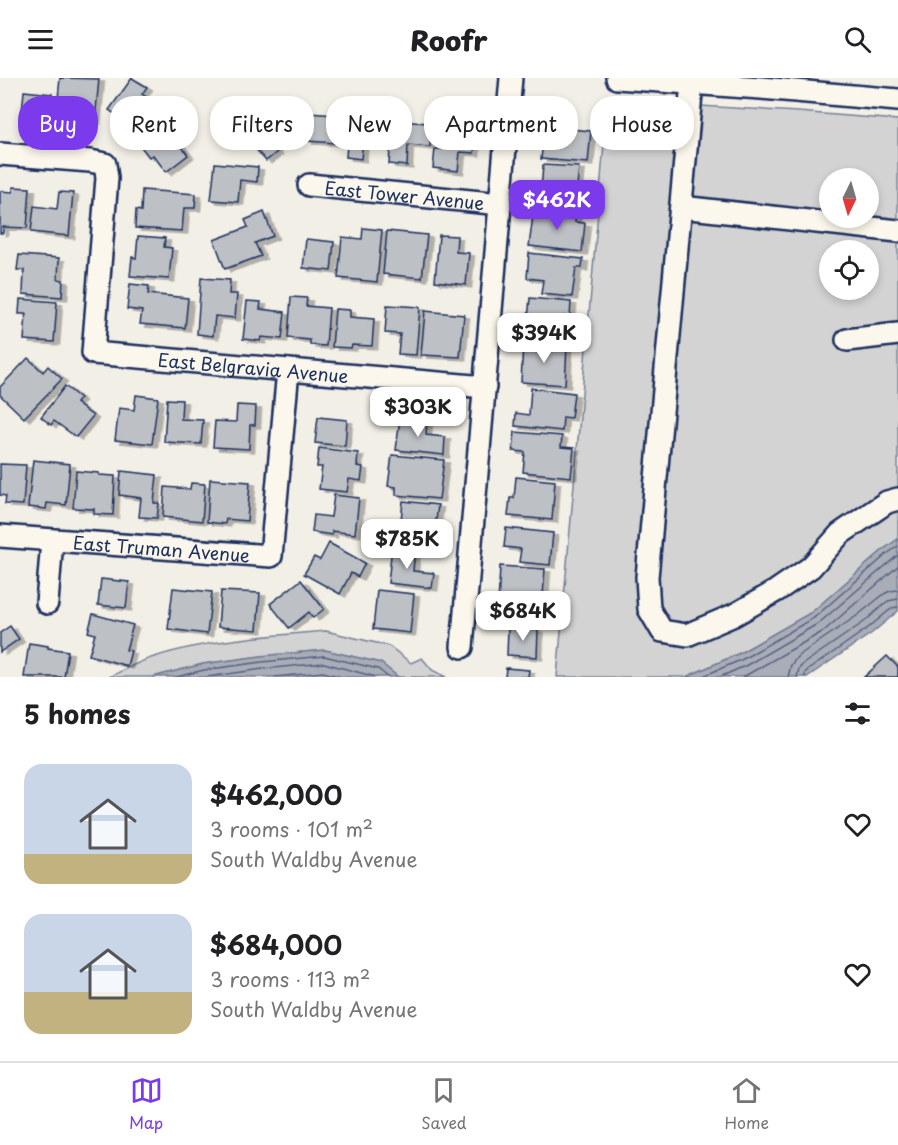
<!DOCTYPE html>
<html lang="en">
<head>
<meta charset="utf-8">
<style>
  body { margin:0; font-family:"Playpen Sans",sans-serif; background:#f6f6f6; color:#202124; height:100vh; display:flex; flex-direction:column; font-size:22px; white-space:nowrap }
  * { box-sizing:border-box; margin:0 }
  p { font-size:20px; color:#757577 }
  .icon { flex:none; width:33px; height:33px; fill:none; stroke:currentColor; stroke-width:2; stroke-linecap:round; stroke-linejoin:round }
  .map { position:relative; height:599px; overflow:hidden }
  .details { display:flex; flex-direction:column; background:#fff; flex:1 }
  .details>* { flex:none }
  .guide { position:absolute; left:18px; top:18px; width:862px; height:54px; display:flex; gap:12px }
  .needle { width:39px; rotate:185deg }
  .tools { position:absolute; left:819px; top:90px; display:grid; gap:12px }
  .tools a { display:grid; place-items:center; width:60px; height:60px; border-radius:50%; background:#fff; box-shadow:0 3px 9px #0003; font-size:30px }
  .price { position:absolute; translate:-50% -51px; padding:0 14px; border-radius:12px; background:#fff; color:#222; font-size:20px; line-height:39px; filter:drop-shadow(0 2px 3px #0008) }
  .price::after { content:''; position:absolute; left:50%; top:36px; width:18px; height:14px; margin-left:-9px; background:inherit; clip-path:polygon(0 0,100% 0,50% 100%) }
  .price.on { background:#7c3aed; color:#fff }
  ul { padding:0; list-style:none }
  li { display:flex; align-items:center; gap:18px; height:150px; padding:0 24px }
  li span { display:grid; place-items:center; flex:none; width:168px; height:120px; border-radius:18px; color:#555 }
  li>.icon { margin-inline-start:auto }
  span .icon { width:72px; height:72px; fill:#fffc; stroke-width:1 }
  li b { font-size:26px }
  h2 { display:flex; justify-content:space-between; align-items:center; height:72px; padding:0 24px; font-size:26px }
  .chip { padding:0 21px; border-radius:24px; background:#fff; box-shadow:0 3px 9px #0003; font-size:21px; line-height:54px }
  .chip.on { background:#7c3aed; color:#fff }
  header { display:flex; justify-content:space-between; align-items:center; height:78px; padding:0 24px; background:#fff; font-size:27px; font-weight:800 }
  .tab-bar { display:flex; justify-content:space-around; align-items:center; height:84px; border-top:2px solid #e0e0e0; background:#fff; font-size:16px; color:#757577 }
  .tab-bar a { display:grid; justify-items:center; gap:3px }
  .tab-bar .on { color:#7c3aed }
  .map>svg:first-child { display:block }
</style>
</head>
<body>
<header><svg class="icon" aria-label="menu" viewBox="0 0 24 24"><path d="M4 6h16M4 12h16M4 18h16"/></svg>Roofr<svg class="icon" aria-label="search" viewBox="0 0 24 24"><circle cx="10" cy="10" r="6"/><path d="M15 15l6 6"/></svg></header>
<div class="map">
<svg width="898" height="599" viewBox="0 0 898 599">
  <defs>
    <filter id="shadow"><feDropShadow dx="5.5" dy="3" stdDeviation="0" flood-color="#0004"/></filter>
  </defs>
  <rect width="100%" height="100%" fill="#f2efe6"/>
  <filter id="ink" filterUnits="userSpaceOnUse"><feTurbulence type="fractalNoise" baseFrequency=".0167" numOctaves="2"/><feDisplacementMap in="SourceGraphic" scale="12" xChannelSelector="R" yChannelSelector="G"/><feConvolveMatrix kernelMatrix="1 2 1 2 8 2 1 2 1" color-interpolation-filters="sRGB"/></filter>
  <g filter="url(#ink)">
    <g fill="#d2d3d2" stroke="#768198" stroke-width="1.5" fill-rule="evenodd">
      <path d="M617 23 798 34 898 42V461L884 471 812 534 740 575 686 599H557L607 32ZM830 100H868V140H830ZM830 172H868V212H830Z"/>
      <path d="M326 553 389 568 411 585 422 580 432 592 446 599H398L380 585 325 572 261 578 203 586 153 599H109C123 593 137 584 151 580 207 561 268 558 326 553Z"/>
    </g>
    <g fill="#a9adb7" stroke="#707b93" stroke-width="1.5">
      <path d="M898 461V533L872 555 807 599H686L740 575 812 534 884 471Z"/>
      <path d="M325 572 381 585 398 599H153L203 586 261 578Z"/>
    </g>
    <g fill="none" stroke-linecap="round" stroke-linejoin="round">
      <g stroke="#546182" stroke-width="1.5">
        <path d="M176 599 204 592 262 584 324 578 378 591 388 599"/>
        <path d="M207 599 263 591 324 585 376 599"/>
        <path d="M275 599 323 594 342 599"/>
        <path d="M701 599 743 581 815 539 887 476 898 468"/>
        <path d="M720 599 747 587 819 545 898 477"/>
        <path d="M743 599 824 553 898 488"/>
        <path d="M788 599 791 587 798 578 858 537 884 516 890 513 898 512"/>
        <path d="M797 599 799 591 803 586 864 544 888 523 898 521"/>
        <path d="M805 599V595L808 592 868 550 892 530 898 529"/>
      </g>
    </g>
    <g fill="#bdc0c4" stroke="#1b2f5e" stroke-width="1.5" filter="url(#shadow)">
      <path d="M60 0 99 1 95 43 56 41Z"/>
      <path d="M132 0 147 9 142 16 160 28 137 61 123 51 128 45 109 32Z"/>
      <path d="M24 13 52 16 49 46 32 44 33 35 22 34Z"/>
      <path d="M261 22 283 47 266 61 277 74 266 83 234 46Z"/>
      <path d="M350 27 378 29V38L387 39 385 65 363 63 361 81 346 79Z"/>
      <path d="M308 35 336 37 335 65 307 63Z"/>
      <path d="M169 41 178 53 173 57 188 77 166 94 153 77 149 79 138 65Z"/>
      <path d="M392 43 431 45 430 69 408 67 407 88 389 86Z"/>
      <path d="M445 43 477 47 474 75 460 74 458 93 433 90 435 71H442Z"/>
      <path d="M560 50 591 53 588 85 541 81 543 64 559 65Z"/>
      <path d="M215 85 258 89 257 104 240 102 238 124 211 122Z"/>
      <path d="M543 87 579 89 575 129 540 126Z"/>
      <path d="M13 109 30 110 27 150 3 149V155H0V113L13 114Z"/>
      <path d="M142 112 196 116 195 130H184L182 153 135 150 136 132 141 133Z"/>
      <path d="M59 114 73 115 69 158 31 154 34 128 57 131Z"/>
      <path d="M534 130 576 135 575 144 585 145 582 174 529 168Z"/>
      <path d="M264 134 273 158 255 165 261 178 225 191 214 162 248 149 245 142Z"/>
      <path d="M363 150 382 152 377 204 338 200 342 159 362 161Z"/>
      <path d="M387 153 427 157 422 200 383 196Z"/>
      <path d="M439 157 457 158 456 174 469 175 466 207 435 203Z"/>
      <path d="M138 158 165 160 164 169 172 170 169 201 130 198 132 179 136 180Z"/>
      <path d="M306 161 334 164 331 193 303 190Z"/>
      <path d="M529 175 583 181 582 190H576L572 219 541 216 543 202 527 200Z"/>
      <path d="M19 177 59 180 58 201 63 202 62 219 23 216 24 192H17Z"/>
      <path d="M201 200 230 202 229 216H237L235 240 215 238 213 258 197 256Z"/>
      <path d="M130 206 149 208 148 216 188 220 185 250 140 246 142 233 127 231Z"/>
      <path d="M291 219 307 220 306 228 329 230 326 268 310 267V262L288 260Z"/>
      <path d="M530 220 571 224 570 239 563 238 560 263 520 258 522 241H528Z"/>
      <path d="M20 221 57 224 54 264 24 262 26 236H19Z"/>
      <path d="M247 223 261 224 260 231 285 234 282 261 261 259 260 263 243 261Z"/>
      <path d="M387 227 420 229 416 277 398 276 400 256 385 255Z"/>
      <path d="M335 231 350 232V239L374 241 372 268 352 267 351 270 332 269Z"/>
      <path d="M425 233 464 237 460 279 421 277Z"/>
      <path d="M523 265 567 268 565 307 521 304Z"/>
      <path d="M28 280 43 294 48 288 62 301 24 340 0 317V309Z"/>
      <path d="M65 308 80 320 76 325 93 338 76 359 54 343 51 347 41 339Z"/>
      <path d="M531 310 574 315 571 340 563 339 562 353 515 348 516 335 529 337Z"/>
      <path d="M136 317 158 320 152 366 115 362 119 330 134 332Z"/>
      <path d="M167 321 182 322 181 341 203 342 201 366 164 364Z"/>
      <path d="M237 327 256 328 255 347H250L249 371 213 369 215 343 236 344Z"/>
      <path d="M318 339 347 342 345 368 315 365Z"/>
      <path d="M400 340 427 343 426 357 445 359 444 377 396 372Z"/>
      <path d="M515 354 562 358 561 369 574 370 571 399 523 394 525 374 513 373Z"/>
      <path d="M319 370 358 375 357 388 363 389 361 403 349 401 347 414 319 411 322 389H317Z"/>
      <path d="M392 377 444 382 439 421 396 417V409L388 408Z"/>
      <path d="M33 382 70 386 66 427 47 425 46 431 28 429Z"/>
      <path d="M0 386 26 387 23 427 5 426 6 418 0 417Z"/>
      <path d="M76 393 99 395V397L115 398 113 437 94 436V431L73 430Z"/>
      <path d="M121 393 157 397 154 425H159L157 440 139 439 141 420 119 417Z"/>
      <path d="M516 399 555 403 552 442 508 438 510 420H514Z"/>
      <path d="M210 401 250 404 247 443 226 441 225 446 207 444Z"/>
      <path d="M191 405 205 406 202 443 163 439 165 409 190 411Z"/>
      <path d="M334 417 359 420 355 456 332 453V457L312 454 314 437 331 439Z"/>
      <path d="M403 423 438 427 433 466 399 462Z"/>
      <path d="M506 450 553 455 550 487 519 484 521 471 504 469Z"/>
      <path d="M329 465 365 485 358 499 351 495 340 516 304 496 314 479 320 482Z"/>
      <path d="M392 468 415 471 413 493 434 495 432 510 388 505Z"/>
      <path d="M500 488 545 491 542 531 498 527Z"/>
      <path d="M101 501 129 504 126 530 98 527Z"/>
      <path d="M301 502 324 531 313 540 309 534 289 550 270 526Z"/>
      <path d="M173 510 212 514 207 556 168 551Z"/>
      <path d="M377 512 414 516 410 555 373 551Z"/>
      <path d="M221 513 260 515 257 552 218 549Z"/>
      <path d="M93 536 133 547 126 572 131 573 127 588 89 577 95 556 88 554Z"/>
      <path d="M10 548 19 561 0 574V555Z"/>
      <path d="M508 550 538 552 537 579 507 577Z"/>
      <path d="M29 565 48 568V570L68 573 64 599H24Z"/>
      <path d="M887 578 898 589V599H864Z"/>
      <path d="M506 590 529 592 528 599H505Z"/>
    </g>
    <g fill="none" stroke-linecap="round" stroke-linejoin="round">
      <g stroke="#1b2f5e" stroke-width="26">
        <g id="minor">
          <path d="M617 0 761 10 898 22"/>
          <path d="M692 5 647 499 649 531 662 553 687 557 734 537 776 513 811 489 840 456 887 424 898 421"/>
          <path id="s1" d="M0 76 90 83 105 86 107 100 93 275 485 309"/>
          <path id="s2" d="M309 107 501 126"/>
          <path d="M681 129 898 153"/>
          <path d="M847 262 898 256"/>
          <path id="s3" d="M0 458 271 478 288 292"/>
          <path d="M47 525 52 462"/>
          <path d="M462 569 511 0"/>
        </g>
      </g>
      <use href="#minor" stroke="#fbf7ec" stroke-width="21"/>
    </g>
  </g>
  <g text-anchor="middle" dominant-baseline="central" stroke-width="4.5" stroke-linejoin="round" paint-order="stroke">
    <g font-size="18" fill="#1b2f5e" stroke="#fbf7ec">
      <text stroke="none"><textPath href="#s2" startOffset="96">East Tower Avenue</textPath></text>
      <text stroke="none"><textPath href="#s1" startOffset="456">East Belgravia Avenue</textPath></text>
      <text stroke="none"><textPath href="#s3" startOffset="162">East Truman Avenue</textPath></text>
    </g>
  </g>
</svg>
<div class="tools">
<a><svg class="needle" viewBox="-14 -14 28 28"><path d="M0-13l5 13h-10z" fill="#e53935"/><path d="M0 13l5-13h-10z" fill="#757577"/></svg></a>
<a><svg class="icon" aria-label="locate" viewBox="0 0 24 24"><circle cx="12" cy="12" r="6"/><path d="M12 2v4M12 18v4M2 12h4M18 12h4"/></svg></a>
</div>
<b class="price on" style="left:557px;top:153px">$462K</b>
<b class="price" style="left:544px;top:286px">$394K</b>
<b class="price" style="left:418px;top:360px">$303K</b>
<b class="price" style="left:407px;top:492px">$785K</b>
<b class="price" style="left:523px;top:564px">$684K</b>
<div class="guide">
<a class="chip on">Buy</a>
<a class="chip">Rent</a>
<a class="chip">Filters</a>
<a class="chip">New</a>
<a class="chip">Apartment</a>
<a class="chip">House</a>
</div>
</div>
<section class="details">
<h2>5 homes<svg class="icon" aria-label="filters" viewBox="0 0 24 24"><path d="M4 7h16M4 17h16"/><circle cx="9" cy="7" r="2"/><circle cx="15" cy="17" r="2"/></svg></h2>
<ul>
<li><span style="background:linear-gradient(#c9d6e8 75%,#c2b280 0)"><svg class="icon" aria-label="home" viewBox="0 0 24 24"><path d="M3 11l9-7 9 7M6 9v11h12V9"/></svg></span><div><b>$462,000</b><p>3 rooms · 101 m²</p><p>South Waldby Avenue</p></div><svg class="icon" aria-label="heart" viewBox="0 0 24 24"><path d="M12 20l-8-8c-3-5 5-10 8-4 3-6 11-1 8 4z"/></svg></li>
<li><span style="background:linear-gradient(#c9d6e8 65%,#c2b280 0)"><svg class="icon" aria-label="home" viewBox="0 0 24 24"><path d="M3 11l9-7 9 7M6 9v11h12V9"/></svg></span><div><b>$684,000</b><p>3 rooms · 113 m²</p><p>South Waldby Avenue</p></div><svg class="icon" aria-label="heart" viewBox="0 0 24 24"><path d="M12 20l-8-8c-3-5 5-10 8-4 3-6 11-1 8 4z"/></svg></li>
</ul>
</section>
<nav class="tab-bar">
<a class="on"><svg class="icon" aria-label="map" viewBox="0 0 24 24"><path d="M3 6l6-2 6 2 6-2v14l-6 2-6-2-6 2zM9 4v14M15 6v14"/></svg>Map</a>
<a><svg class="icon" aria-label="saved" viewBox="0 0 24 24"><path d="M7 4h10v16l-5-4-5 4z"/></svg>Saved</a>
<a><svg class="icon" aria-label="home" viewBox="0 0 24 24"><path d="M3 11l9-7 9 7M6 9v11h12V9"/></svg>Home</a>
</nav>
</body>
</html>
